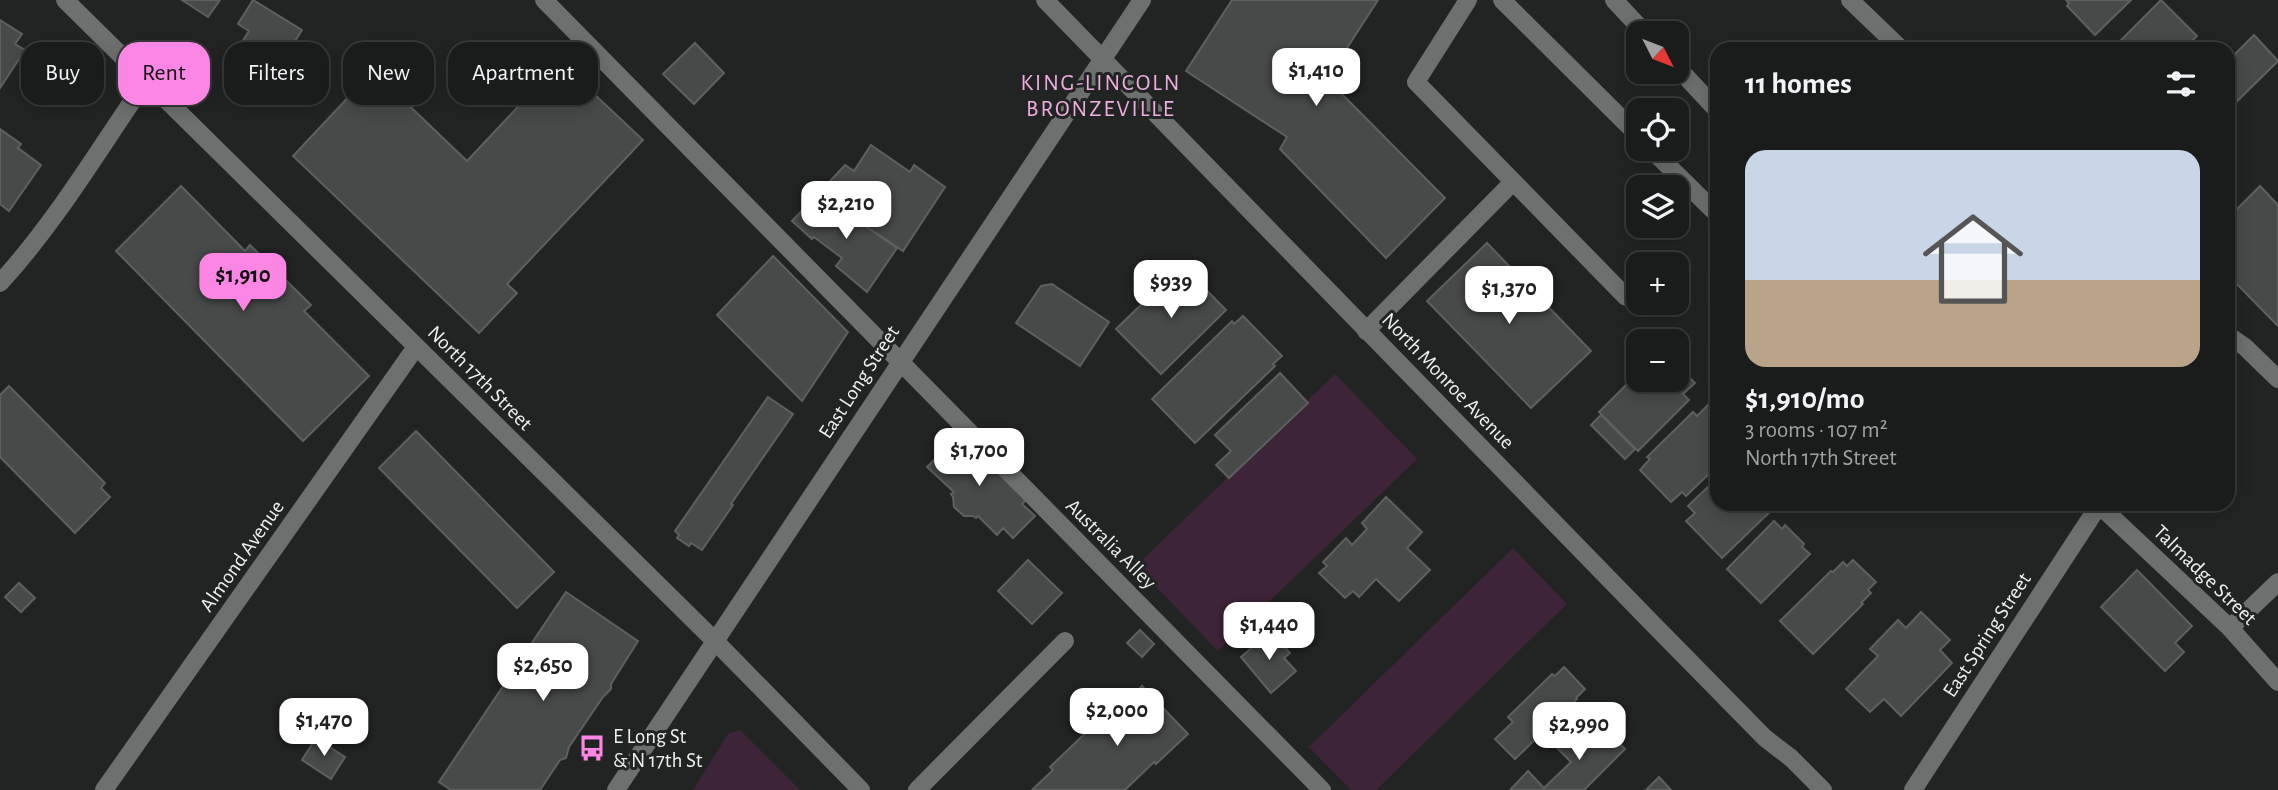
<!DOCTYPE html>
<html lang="en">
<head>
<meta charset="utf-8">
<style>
  body { margin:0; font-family:"Alegreya Sans",sans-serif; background:#272828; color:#f1f3f6; height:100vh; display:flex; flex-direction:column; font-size:26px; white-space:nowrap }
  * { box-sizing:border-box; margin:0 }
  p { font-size:23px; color:#9fa1a3 }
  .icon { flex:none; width:38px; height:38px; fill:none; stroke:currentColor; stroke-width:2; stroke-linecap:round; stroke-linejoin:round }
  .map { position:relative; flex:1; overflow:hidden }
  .drawer { position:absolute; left:1710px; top:42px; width:525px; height:469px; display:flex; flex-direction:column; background:#1a1b1b; border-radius:21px; box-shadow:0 4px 18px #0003,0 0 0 2px #38393a }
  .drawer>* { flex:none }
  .hud { position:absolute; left:21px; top:42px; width:665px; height:63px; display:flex; gap:14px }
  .needle { width:46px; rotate:132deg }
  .buttons { position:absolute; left:1626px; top:21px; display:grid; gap:14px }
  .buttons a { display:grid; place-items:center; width:63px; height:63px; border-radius:14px; background:#1a1b1b; box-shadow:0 4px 18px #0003,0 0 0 2px #38393a; font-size:35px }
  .price { position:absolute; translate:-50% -60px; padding:0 16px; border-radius:14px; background:#fff; color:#222; font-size:23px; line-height:46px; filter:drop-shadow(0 2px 4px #0008) }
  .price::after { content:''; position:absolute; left:50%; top:42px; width:21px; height:16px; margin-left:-10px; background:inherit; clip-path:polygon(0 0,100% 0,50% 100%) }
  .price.current { background:#fc86e4; color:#111 }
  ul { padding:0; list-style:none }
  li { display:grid; align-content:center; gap:14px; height:371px; padding:0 35px }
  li+li { border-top:2px solid #38393a }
  li span { display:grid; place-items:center; height:217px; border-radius:21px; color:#555 }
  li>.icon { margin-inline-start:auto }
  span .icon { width:126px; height:126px; fill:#fffc; stroke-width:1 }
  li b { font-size:30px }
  h2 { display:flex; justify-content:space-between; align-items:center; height:84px; padding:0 35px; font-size:30px }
  .chip { padding:0 24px; border-radius:21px; background:#1a1b1b; box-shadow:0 4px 18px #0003,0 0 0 2px #38393a; font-size:24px; line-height:63px }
  .chip.current { background:#fc86e4; color:#111 }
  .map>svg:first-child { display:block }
</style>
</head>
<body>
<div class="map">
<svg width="2278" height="790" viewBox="0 0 2278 790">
  <rect width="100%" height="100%" fill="#222424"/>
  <g fill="#3e2439">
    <path d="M1335 374 1417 459 1218 651 1136 566Z"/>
    <path d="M1513 548 1567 604 1376 790H1351L1309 747Z"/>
    <path d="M740 730 800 790H693L728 734Z"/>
  </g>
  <g fill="#474a49" stroke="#5d6060" stroke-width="2">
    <path d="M182 0H220L208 17Z"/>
    <path d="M253 0 302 30 263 91 226 67 249 31 238 24Z"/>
    <path d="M1232 0H1378L1327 79 1445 198 1386 258 1280 149 1287 137 1186 71Z"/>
    <path d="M2066 0H2131L2095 35 2067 6 2069 3Z"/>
    <path d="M2161 0 2197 36 2184 49H2121L2124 46 2120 41Z"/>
    <path d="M0 20 22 34 15 44 25 50 0 88Z"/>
    <path d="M2254 35 2278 61 2228 110V61Z"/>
    <path d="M695 43 724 73 694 104 663 74Z"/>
    <path d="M560 62 643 140 507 284 517 293 479 333 293 156 373 71 467 161Z"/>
    <path d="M0 129 21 144 18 148 41 165 9 211 0 204Z"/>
    <path d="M871 145 910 172 914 165 945 187 903 251 818 194 845 165 854 171Z"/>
    <path d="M181 186 245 251 250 245 311 305 304 311 369 376 303 441 116 251Z"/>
    <path d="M2260 186 2278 205V326L2228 275V218Z"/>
    <path d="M818 194 897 248 867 292 836 266 842 258 814 237 812 239 792 221Z"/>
    <path d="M1487 243 1591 351 1531 408 1427 301Z"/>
    <path d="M773 256 848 332 802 401 717 315Z"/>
    <path d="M1182 265 1226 310 1161 374 1116 329Z"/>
    <path d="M1052 284 1109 322 1080 366 1016 323 1041 286Z"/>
    <path d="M1243 316 1282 356 1273 364 1275 366 1195 443 1152 399 1232 321 1234 324Z"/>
    <path d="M1676 365 1695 383 1683 394 1689 400 1638 451 1599 412 1638 373V380H1676Z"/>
    <path d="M1280 373 1308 403 1229 478 1216 465 1231 451 1215 435Z"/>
    <path d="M9 386 105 483 101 488 110 497 75 533 0 457V395Z"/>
    <path d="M768 397 793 414 731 504 733 505 702 550 691 543 689 546 677 538 679 535 675 531Z"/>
    <path d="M1708 405 1717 414V466L1686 496 1682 492 1671 502 1640 470 1650 459 1647 457 1693 412 1697 416Z"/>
    <path d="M1601 415 1635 449 1625 459 1591 425Z"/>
    <path d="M416 431 554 572 517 608 379 468Z"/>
    <path d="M958 435 1026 500 1022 504 1035 516 1013 538 1003 528 997 535 978 516 976 518 973 516H964L954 507 953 497 951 494 954 492 927 467 936 458 937 447 946 438H955Z"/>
    <path d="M1717 478V504H1778L1722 558 1686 521 1695 513 1688 506Z"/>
    <path d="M1386 497 1422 532 1407 548 1430 570 1399 601 1376 579 1359 597 1353 591 1345 598 1319 573 1327 566 1323 562 1346 538 1352 545 1367 529 1362 523Z"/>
    <path d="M1774 521 1782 529 1785 525 1804 544 1802 547 1810 554 1761 603 1727 569Z"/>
    <path d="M1028 560 1062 593 1032 624 998 591Z"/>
    <path d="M1853 560 1876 582 1868 590 1871 593 1861 603 1863 604 1813 654 1780 621 1831 571 1833 572 1843 562 1847 566Z"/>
    <path d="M2137 570 2192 626 2175 643 2184 652 2165 671 2101 607Z"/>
    <path d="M19 583 35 598 21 612 5 597Z"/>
    <path d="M566 592 638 641 611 684V689L603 697 569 747 566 758 560 760 540 790H451L439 782Z"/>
    <path d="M1921 612 1950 640 1940 650 1952 663 1901 716 1884 699 1870 712 1846 689 1878 656 1870 649 1898 620 1906 628Z"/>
    <path d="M1140 630 1154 644 1142 657 1127 643Z"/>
    <path d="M1271 631 1290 653 1284 658 1296 671 1271 693 1241 657Z"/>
    <path d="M1564 667 1585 689 1576 698 1577 699 1515 759 1495 739 1513 722 1508 717 1552 674 1555 676Z"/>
    <path d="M1142 686 1188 734 1156 764 1154 762 1125 790H1032L1053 770 1050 767 1116 704 1120 708Z"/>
    <path d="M1579 726 1592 738 1603 727 1625 749 1584 790H1510L1528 771 1544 788 1571 762 1557 748Z"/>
    <path d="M316 738 345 757 331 779 302 760Z"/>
    <path d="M1659 777 1671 790H1646Z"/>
  </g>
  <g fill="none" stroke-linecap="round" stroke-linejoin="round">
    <g stroke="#6e6f6f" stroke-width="18">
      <path d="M65 0 715 641 861 790"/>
      <path d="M544 0 1322 790"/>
      <path d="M1045 0 1650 621 1765 738 1791 758 1823 790"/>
      <path d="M1468 0 1416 82 1626 297"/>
      <path d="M1502 0 1638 135"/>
      <path d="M1614 0 1645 33"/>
      <path d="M1850 0 1901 49"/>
      <path d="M1676 66 1717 110"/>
      <path d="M1651 149 1717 214"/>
      <path d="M0 283C56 222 99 149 146 81"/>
      <path d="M1366 331 1513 182"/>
      <path d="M2228 335 2245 347 2278 379"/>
      <path d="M2098 504 2230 628 2278 682"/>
      <path d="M2230 628 2278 582"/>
      <path d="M104 790 416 347"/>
      <path d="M616 790 1142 0"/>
      <path d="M917 790 1065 641"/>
      <path d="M1913 790 2099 505"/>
    </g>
  </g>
  <defs>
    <g id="bus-bare" transform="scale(2.1)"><path d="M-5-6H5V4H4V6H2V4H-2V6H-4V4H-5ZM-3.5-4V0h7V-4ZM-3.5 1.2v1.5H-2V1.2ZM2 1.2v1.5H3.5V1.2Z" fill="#fc86e4" stroke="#222424" stroke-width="2.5" paint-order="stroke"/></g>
  </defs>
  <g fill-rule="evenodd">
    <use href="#bus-bare" x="592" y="748"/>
  </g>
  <g text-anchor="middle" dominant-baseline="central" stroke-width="6" stroke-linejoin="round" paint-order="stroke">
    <g font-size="21" fill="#eff1f0" stroke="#222424">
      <text transform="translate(480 378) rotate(45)">North 17th Street</text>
      <text transform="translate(1448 381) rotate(46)">North Monroe Avenue</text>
      <text transform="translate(859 382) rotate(-57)">East Long Street</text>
      <text transform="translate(1111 544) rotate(45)">Australia Alley</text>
      <text transform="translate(242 556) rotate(-55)">Almond Avenue</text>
      <text transform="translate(2205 575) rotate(44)">Talmadge Street</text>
      <text transform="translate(1987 635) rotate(-57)">East Spring Street</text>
    </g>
    <g font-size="21" fill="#eff1f0" stroke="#222424" text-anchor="start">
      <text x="613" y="736">E Long St<tspan x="613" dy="24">&amp; N 17th St</tspan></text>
    </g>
    <g font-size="23" letter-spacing="2" fill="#eeacdf" stroke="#222424">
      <text x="1101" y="83">KING-LINCOLN<tspan x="1101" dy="26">BRONZEVILLE</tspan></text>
    </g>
  </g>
</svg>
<div class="buttons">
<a><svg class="needle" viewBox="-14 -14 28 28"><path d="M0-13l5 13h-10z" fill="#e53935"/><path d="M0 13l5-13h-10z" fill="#9fa1a3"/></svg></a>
<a><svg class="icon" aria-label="locate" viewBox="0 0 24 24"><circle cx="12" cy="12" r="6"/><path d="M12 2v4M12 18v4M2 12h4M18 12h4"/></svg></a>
<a><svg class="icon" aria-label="layers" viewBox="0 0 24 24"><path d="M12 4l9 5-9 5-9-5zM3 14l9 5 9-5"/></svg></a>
<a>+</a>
<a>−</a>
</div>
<b class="price" style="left:1316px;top:108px">$1,410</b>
<b class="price" style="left:846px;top:241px">$2,210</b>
<b class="price current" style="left:243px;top:313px">$1,910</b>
<b class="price" style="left:1171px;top:320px">$939</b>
<b class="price" style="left:1509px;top:326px">$1,370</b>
<b class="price" style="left:979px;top:488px">$1,700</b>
<b class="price" style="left:1269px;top:662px">$1,440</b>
<b class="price" style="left:543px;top:703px">$2,650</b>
<b class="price" style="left:1117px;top:748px">$2,000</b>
<b class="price" style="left:324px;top:758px">$1,470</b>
<b class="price" style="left:1579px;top:762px">$2,990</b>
<div class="hud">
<a class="chip">Buy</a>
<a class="chip current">Rent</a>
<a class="chip">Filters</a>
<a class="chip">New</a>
<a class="chip">Apartment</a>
</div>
<section class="drawer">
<h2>11 homes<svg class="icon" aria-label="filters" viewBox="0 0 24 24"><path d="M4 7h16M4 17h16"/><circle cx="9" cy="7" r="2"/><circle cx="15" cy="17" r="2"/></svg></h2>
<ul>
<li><span style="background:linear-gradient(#c9d6e8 60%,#b9a48a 0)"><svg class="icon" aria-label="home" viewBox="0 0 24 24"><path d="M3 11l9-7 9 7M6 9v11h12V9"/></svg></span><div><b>$1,910/mo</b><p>3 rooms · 107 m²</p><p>North 17th Street</p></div></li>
</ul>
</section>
</div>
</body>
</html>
